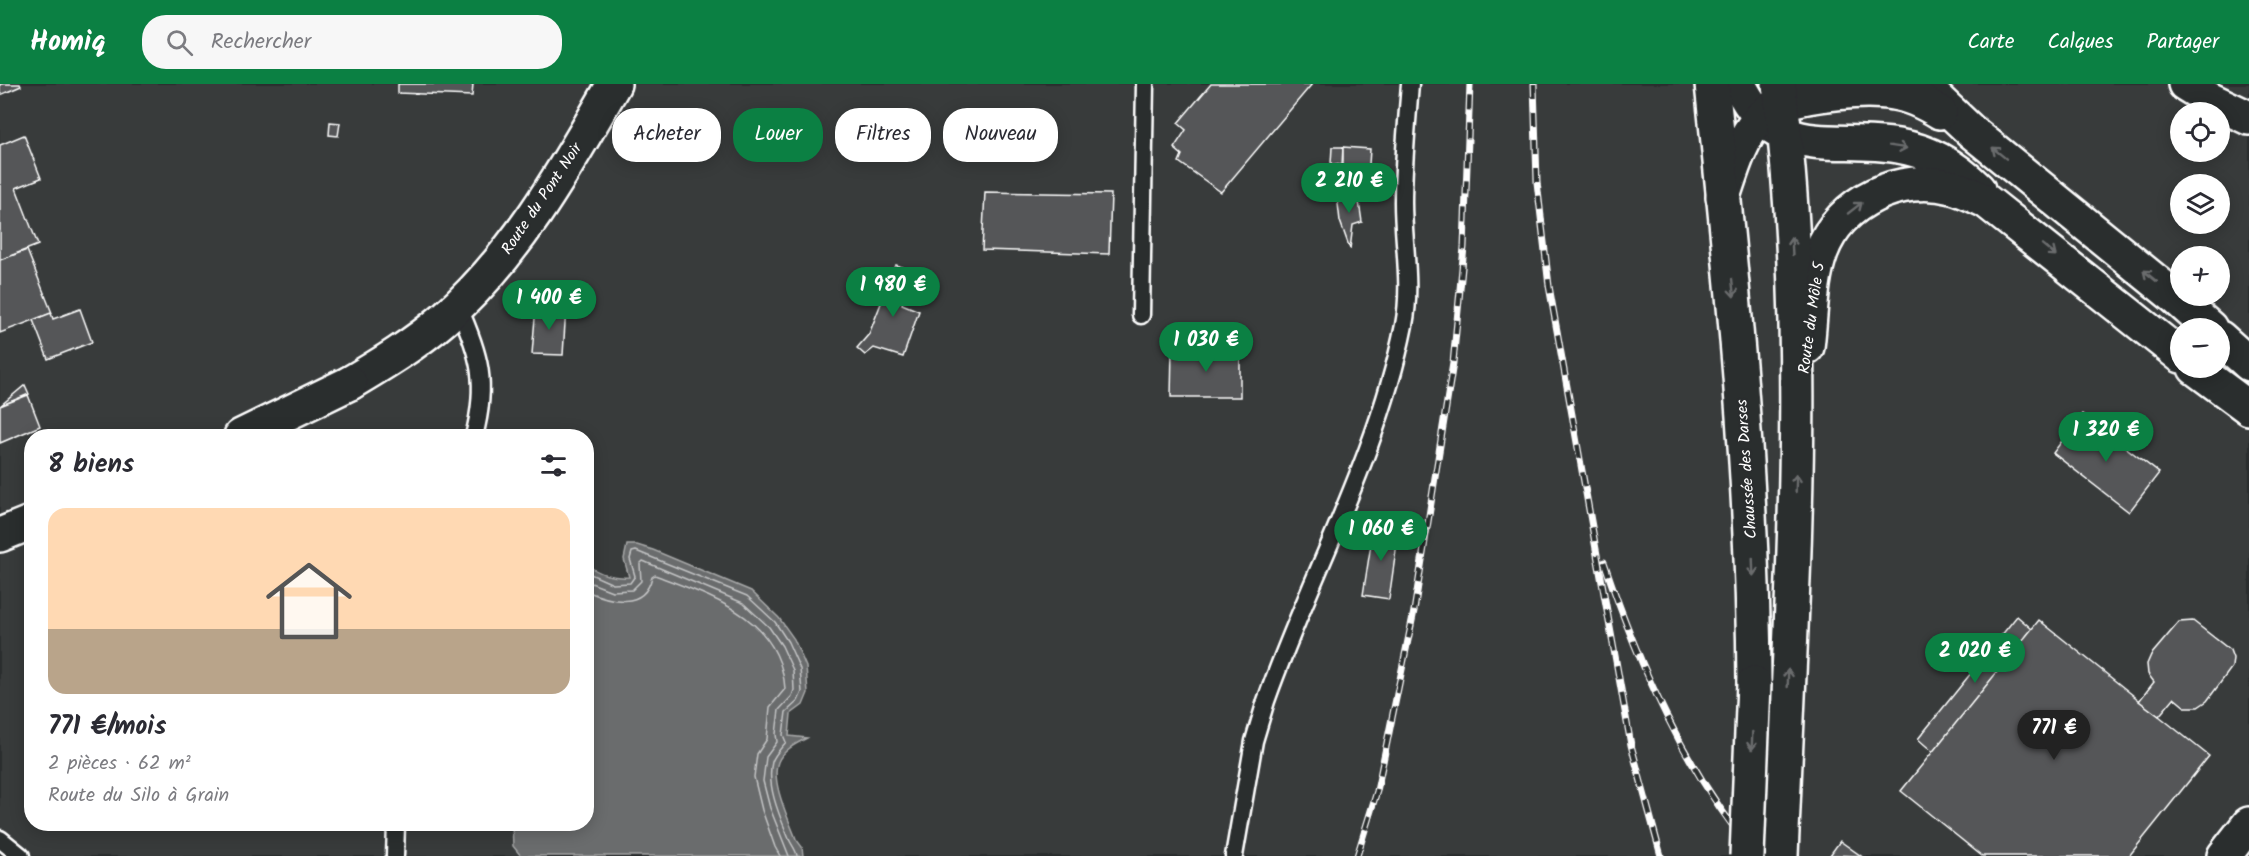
<!DOCTYPE html>
<html lang="fr">
<head>
<meta charset="utf-8">
<style>
  body { margin:0; font-family:Kalam,sans-serif; background:#f7f7f7; color:#2b2b33; height:100vh; display:flex; flex-direction:column; font-size:22px; white-space:nowrap }
  * { box-sizing:border-box; margin:0 }
  p { font-size:20px; color:#7c7c81 }
  .icon { flex:none; width:33px; height:33px; fill:none; stroke:currentColor; stroke-width:2; stroke-linecap:round; stroke-linejoin:round }
  .map { position:relative; flex:1; overflow:hidden }
  .details { position:absolute; left:24px; top:345px; width:570px; height:402px; display:flex; flex-direction:column; background:#fff; border-radius:24px; box-shadow:0 3px 15px #0003 }
  .details>* { flex:none }
  .guide { position:absolute; left:612px; top:24px; width:570px; height:54px; display:flex; gap:12px }
  .tools { position:absolute; left:2170px; top:18px; display:grid; gap:12px }
  .tools a { display:grid; place-items:center; width:60px; height:60px; border-radius:50%; background:#fff; box-shadow:0 3px 15px #0003; font-size:30px }
  .price { position:absolute; translate:-50% -51px; padding:0 14px; border-radius:21px; background:#0b8043; color:#fff; font-size:20px; line-height:39px; filter:drop-shadow(0 2px 3px #0008) }
  .price::after { content:''; position:absolute; left:50%; top:36px; width:18px; height:14px; margin-left:-9px; background:inherit; clip-path:polygon(0 0,100% 0,50% 100%) }
  .price.active { background:#222; color:#fff }
  ul { padding:0; list-style:none }
  li { display:grid; align-content:center; gap:12px; height:318px; padding:0 24px }
  li span { display:grid; place-items:center; height:186px; border-radius:18px; color:#555 }
  li>.icon { margin-inline-start:auto }
  span .icon { width:108px; height:108px; fill:#fffc; stroke-width:1 }
  li b { font-size:26px }
  h2 { display:flex; justify-content:space-between; align-items:center; height:72px; padding:0 24px; font-size:26px }
  .chip { padding:0 21px; border-radius:24px; background:#fff; box-shadow:0 3px 15px #0003; font-size:21px; line-height:54px }
  .chip.active { background:#0b8043; color:#fff }
  header { display:flex; align-items:center; gap:36px; box-sizing:border-box; height:84px; padding:0 30px; background:#0b8043; color:#fff }
  header strong { font-size:28px }
  nav { display:flex; gap:33px; margin-inline-start:auto; font-size:21px }
  .search { width:420px; height:54px; background:#f7f7f7; display:flex; align-items:center; gap:15px; box-sizing:border-box; padding:0 21px; border-radius:24px; color:#7c7c81; font-size:22px }
  .map>svg:first-child { display:block }
</style>
</head>
<body>
<header>
<strong>Homiq</strong>
<div class="search"><svg class="icon" aria-label="search" viewBox="0 0 24 24"><circle cx="10" cy="10" r="6"/><path d="M15 15l6 6"/></svg>Rechercher</div>
<nav><a>Carte</a><a>Calques</a><a>Partager</a></nav>
</header>
<div class="map">
<svg width="2249" height="772" viewBox="0 0 2249 772">
  <rect width="100%" height="100%" fill="#2a2d2e"/>
  <filter id="ink" filterUnits="userSpaceOnUse"><feTurbulence type="fractalNoise" baseFrequency=".0167" numOctaves="2"/><feDisplacementMap in="SourceGraphic" scale="12" xChannelSelector="R" yChannelSelector="G"/><feConvolveMatrix kernelMatrix="1 2 1 2 8 2 1 2 1" color-interpolation-filters="sRGB"/></filter>
  <g filter="url(#ink)">
    <path fill="#373a3b" fill-rule="evenodd" d="M0 0H2249V772H0ZM2181 28H2220V68H2181ZM2181 100H2220V140H2181ZM2181 172H2220V212H2181ZM2181 244H2220V284H2181ZM32 352H586V740H32Z"/>
    <path fill="#6a6c6d" stroke="#a6a7a7" stroke-width="1.5" d="M627 461H637L653 466 751 507 779 534 794 555 806 583 808 609 803 621 791 630 789 652 807 654C797 659 783 666 778 678 770 697 789 736 796 755L802 763 803 772H521L513 762 512 740H586L587 481C600 490 612 494 629 493L624 475Z"/>
    <g fill="none" stroke-linecap="round" stroke-linejoin="round">
      <g stroke="#c3c4c5" stroke-width="1.5">
        <path d="M586 488 613 500 630 499 635 492 630 475 632 468 636 467 747 512 775 538 788 558 800 585 802 608 798 617 786 628 783 651 786 658C781 664 774 671 772 678 766 702 780 733 789 755 792 762 796 765 797 772"/>
        <path d="M586 497 612 507 632 506 641 497 640 480 643 477 743 519 769 543 782 562 793 586 794 606 792 612 779 626 776 650 777 658 766 673 763 697 770 724 789 772"/>
        <path d="M586 507C610 517 644 527 652 493L655 491C712 513 780 533 785 605L770 623 767 655 757 670 754 693 762 726 775 763 780 772"/>
      </g>
    </g>
    <g fill="#555758" stroke="#fff" stroke-width="1.5">
      <path d="M0 0H20L21 2 0 11Z"/>
      <path d="M398 0H473L472 12 398 9Z"/>
      <path d="M1211 0H1312L1221 108 1179 78 1182 71 1174 64 1186 46 1178 39Z"/>
      <path d="M330 38 340 39 338 52 329 51Z"/>
      <path d="M24 51 41 94 16 104 38 161 0 176V61Z"/>
      <path d="M1332 63H1343L1342 81 1331 80Z"/>
      <path d="M1343 63 1370 65 1368 96H1343Z"/>
      <path d="M985 108 1111 110 1109 170 982 166Z"/>
      <path d="M1337 111H1358L1362 138 1353 141 1350 165 1340 137Z"/>
      <path d="M27 166 52 229 0 249V176Z"/>
      <path d="M896 181 914 187 902 220 919 227 903 273 874 264 865 271 857 264 869 250Z"/>
      <path d="M536 222 566 223 563 271 532 270Z"/>
      <path d="M80 225 92 258 48 275 33 236 51 229 53 235Z"/>
      <path d="M1172 265H1240V313H1171Z"/>
      <path d="M25 301 29 310 0 322Z"/>
      <path d="M28 311 40 342 0 359V322Z"/>
      <path d="M2082 330 2159 389 2129 428 2053 369Z"/>
      <path d="M1374 441 1399 445 1389 515 1363 511Z"/>
      <path d="M2017 532 2032 545 1933 668 1918 655Z"/>
      <path d="M2039 536 2209 672 2129 772H1982L1901 707Z"/>
      <path d="M2193 537 2230 566 2233 574 2232 583 2207 617 2198 623H2185L2174 614 2159 632 2139 617 2154 598 2148 590 2147 580 2151 571 2179 538Z"/>
      <path d="M1840 757 1861 772 1830 771Z"/>
    </g>
    <g fill="none" stroke-linecap="round" stroke-linejoin="round">
      <g stroke="#fff" stroke-width="21">
        <g id="lane">
          <path d="M458 222C480 271 488 299 474 352"/>
          <path d="M1141 231 1145 0"/>
          <path d="M0 755 21 772"/>
          <path d="M395 772 396 740"/>
          <path d="M1234 772 1254 657 1266 617C1310 492 1378 372 1404 241 1412 200 1403 159 1403 118 1403 79 1407 39 1410 0"/>
        </g>
      </g>
      <g stroke="#fff" stroke-width="38">
        <g id="street">
          <path d="M1739 0C1775 78 1832 51 1898 62 1930 67 1956 83 1978 105"/>
          <path d="M1921 0 1972 48 2175 213 2210 244"/>
          <path d="M2185 0 2211 16 2249 34"/>
          <path d="M1723 113C1732 86 1740 56 1760 34 1766 28 1775 21 1783 19 1810 10 1865 4 1893 9 1910 11 1925 19 1940 28"/>
          <path d="M2220 254 2249 280"/>
          <path d="M1807 263C1811 232 1810 198 1821 168 1840 117 1901 89 1952 103 1964 106 1975 112 1986 117L2181 272"/>
          <path d="M2195 284 2249 324"/>
          <path d="M350 299C382 280 415 260 444 235 518 170 565 85 614 0"/>
          <path d="M2224 772 2249 740"/>
        </g>
      </g>
      <g stroke="#fff" stroke-width="38">
        <g id="secondary">
          <path d="M241 352 350 299"/>
          <path d="M0 451 32 438"/>
        </g>
      </g>
      <g stroke="#fff" stroke-width="38">
        <g id="primary">
          <path d="M1712 0C1733 200 1753 398 1754 599"/>
          <path d="M1779 0C1812 256 1791 515 1781 772"/>
        </g>
      </g>
      <use href="#lane" stroke="#2a2d2e" stroke-width="16"/>
      <use href="#street" stroke="#2a2d2e" stroke-width="33"/>
      <use href="#secondary" stroke="#2a2d2e" stroke-width="33"/>
      <use href="#primary" stroke="#2a2d2e" stroke-width="33"/>
      <g stroke="#fff" stroke-width="7">
        <g id="rail">
          <path d="M1534 0 1537 98 1549 202 1631 661 1661 772"/>
          <path d="M1604 478C1639 582 1685 686 1756 772"/>
          <path d="M1357 772 1377 707 1414 527 1453 279 1464 163 1470 0"/>
        </g>
      </g>
      <use href="#rail" stroke="#2a2d2e" stroke-width="4.5" stroke-dasharray="14" stroke-linecap="butt"/>
      <g stroke="#fff" stroke-width="38" stroke-linecap="butt">
        <path id="primary-bridge" d="M1747 772 1754 599"/>
      </g>
      <use href="#primary-bridge" stroke="#2a2d2e" stroke-width="33"/>
    </g>
    <defs><path id="oneway-shaft" d="M-6 0H5M1.5-3L5.5 0L1.5 3" fill="none" stroke-width="1.6" stroke-linecap="round" stroke-linejoin="round" transform="scale(1.5)"/></defs>
    <g stroke="#6a6c6d">
      <use href="#oneway-shaft" transform="translate(1898 63) rotate(9)"/>
      <use href="#oneway-shaft" transform="translate(1999 69) rotate(-141)"/>
      <use href="#oneway-shaft" transform="translate(1855 124) rotate(-38)"/>
      <use href="#oneway-shaft" transform="translate(1792 162) rotate(-93)"/>
      <use href="#oneway-shaft" transform="translate(2049 166) rotate(39)"/>
      <use href="#oneway-shaft" transform="translate(2150 192) rotate(-141)"/>
      <use href="#oneway-shaft" transform="translate(1733 204) rotate(84)"/>
      <use href="#oneway-shaft" transform="translate(1796 399) rotate(-88)"/>
      <use href="#oneway-shaft" transform="translate(1753 483) rotate(88)"/>
      <use href="#oneway-shaft" transform="translate(1788 594) rotate(-88)"/>
      <use href="#oneway-shaft" transform="translate(1752 657) rotate(92)"/>
    </g>
  </g>
  <g text-anchor="middle" dominant-baseline="central" stroke-width="4.5" stroke-linejoin="round" paint-order="stroke">
    <g font-size="16" fill="#fff" stroke="#2a2d2e">
      <text transform="translate(542 115) rotate(-56)">Route du Pont Noir</text>
      <text transform="translate(1812 234) rotate(-82)">Route du Môle 5</text>
      <text transform="translate(1747 385) rotate(-94)">Chaussée des Darses</text>
    </g>
  </g>
</svg>
<div class="tools">
<a><svg class="icon" aria-label="locate" viewBox="0 0 24 24"><circle cx="12" cy="12" r="6"/><path d="M12 2v4M12 18v4M2 12h4M18 12h4"/></svg></a>
<a><svg class="icon" aria-label="layers" viewBox="0 0 24 24"><path d="M12 4l9 5-9 5-9-5zM3 14l9 5 9-5"/></svg></a>
<a>+</a>
<a>−</a>
</div>
<b class="price" style="left:1349px;top:130px">2 210 €</b>
<b class="price" style="left:893px;top:234px">1 980 €</b>
<b class="price" style="left:549px;top:247px">1 400 €</b>
<b class="price" style="left:1206px;top:289px">1 030 €</b>
<b class="price" style="left:2106px;top:379px">1 320 €</b>
<b class="price" style="left:1381px;top:478px">1 060 €</b>
<b class="price" style="left:1975px;top:600px">2 020 €</b>
<b class="price active" style="left:2054px;top:677px">771 €</b>
<div class="guide">
<a class="chip">Acheter</a>
<a class="chip active">Louer</a>
<a class="chip">Filtres</a>
<a class="chip">Nouveau</a>
</div>
<section class="details">
<h2>8 biens<svg class="icon" aria-label="filters" viewBox="0 0 24 24"><path d="M4 7h16M4 17h16"/><circle cx="9" cy="7" r="2"/><circle cx="15" cy="17" r="2"/></svg></h2>
<ul>
<li><span style="background:linear-gradient(#ffd9b3 65%,#b9a48a 0)"><svg class="icon" aria-label="home" viewBox="0 0 24 24"><path d="M3 11l9-7 9 7M6 9v11h12V9"/></svg></span><div><b>771 €/mois</b><p>2 pièces · 62 m²</p><p>Route du Silo à Grain</p></div></li>
</ul>
</section>
</div>
</body>
</html>
